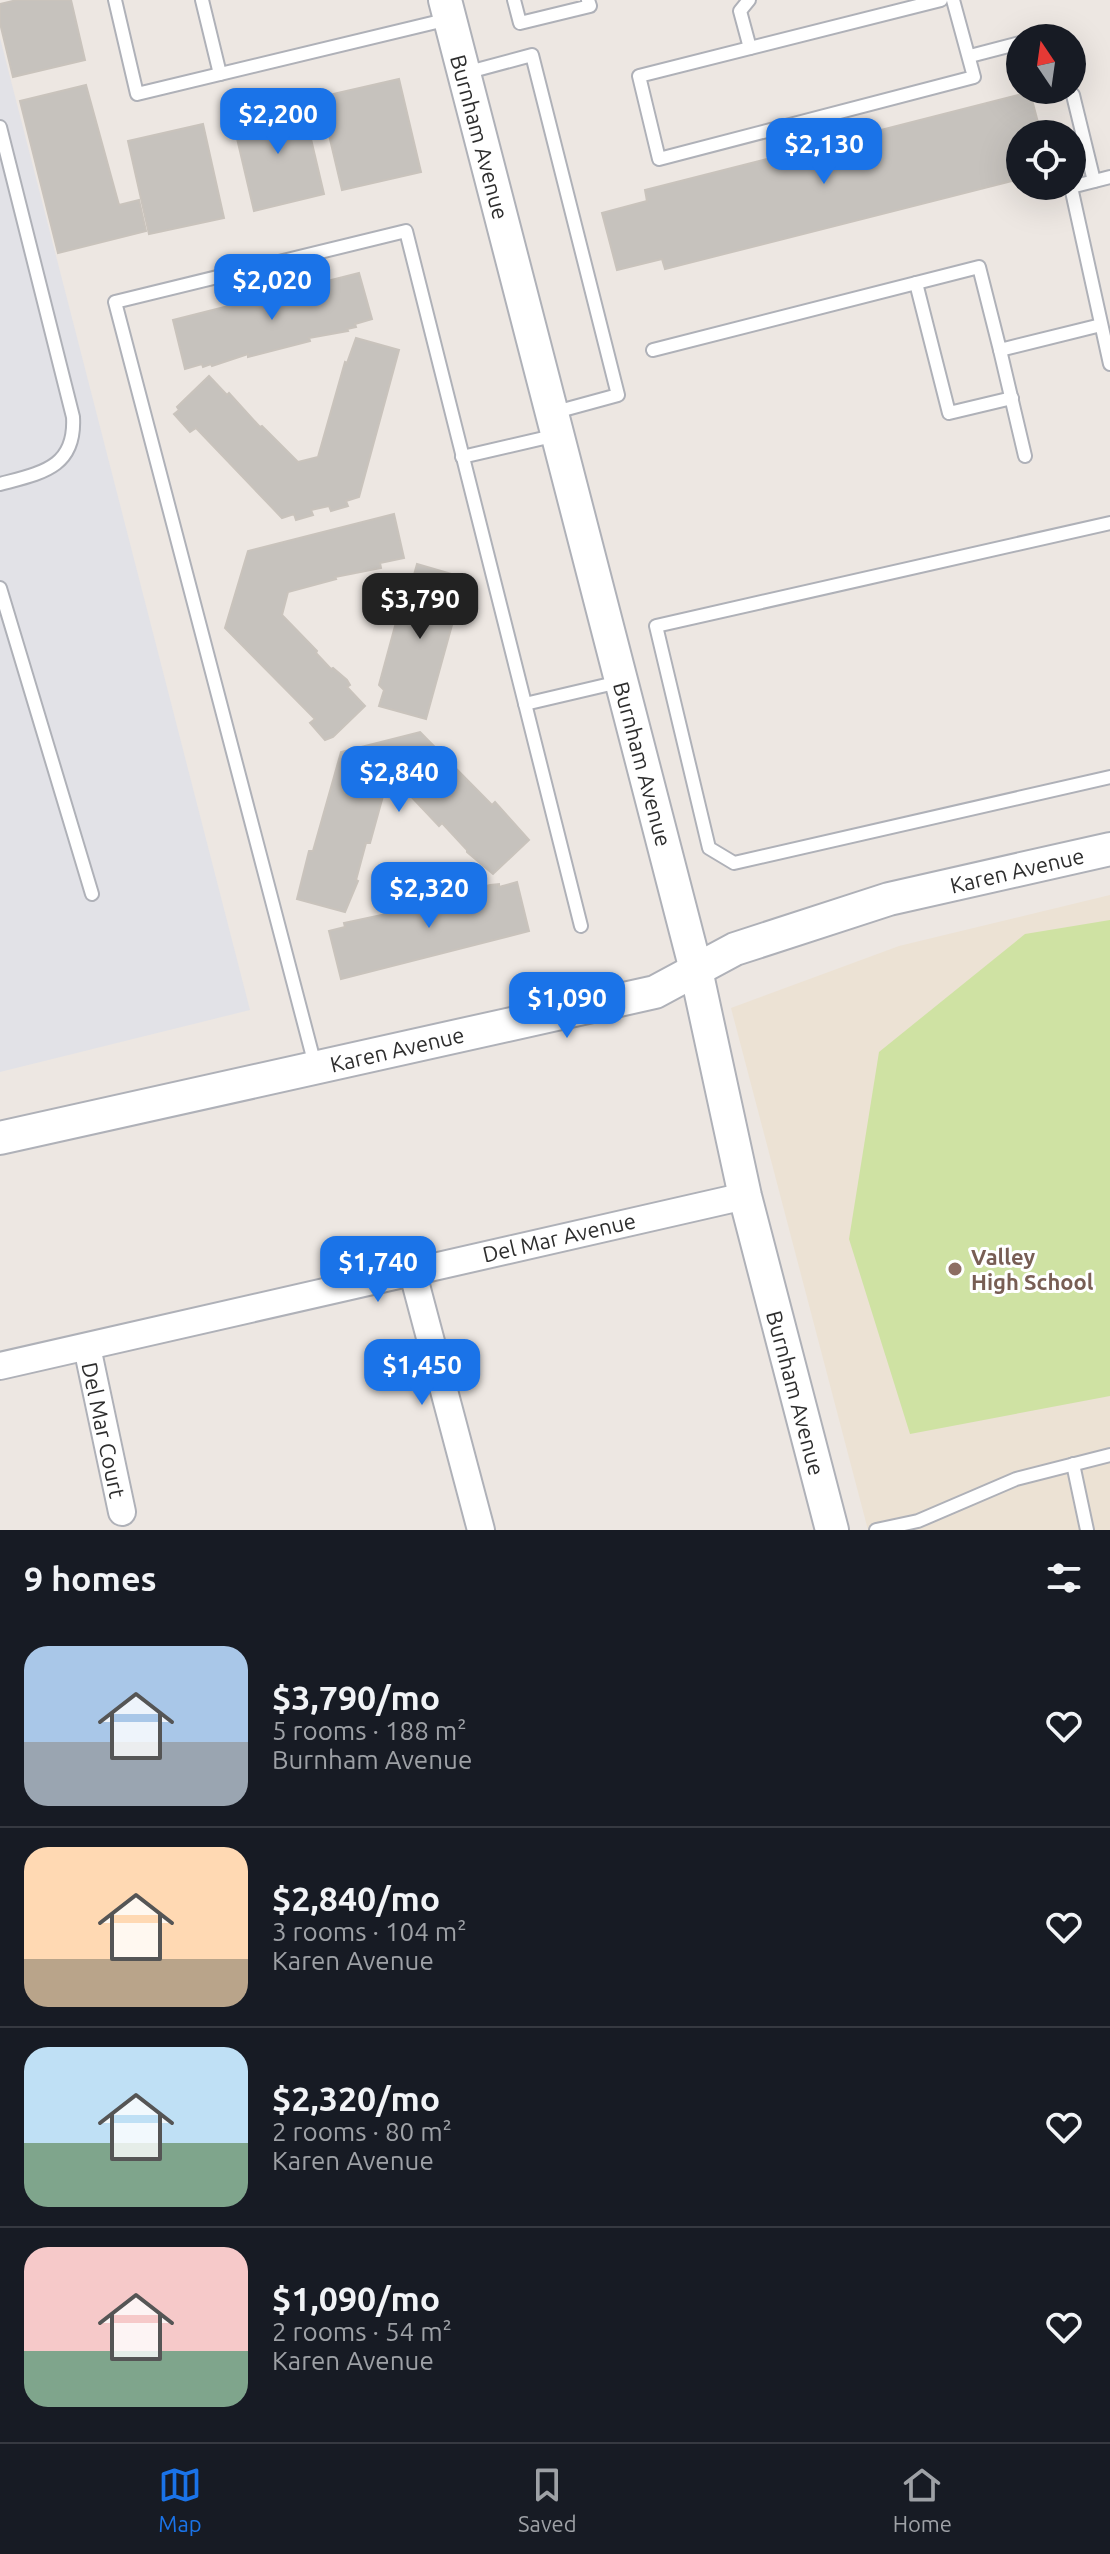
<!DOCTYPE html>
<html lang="en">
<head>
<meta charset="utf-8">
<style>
  body { margin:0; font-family:Ubuntu,sans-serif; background:#242831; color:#f1f3f6; height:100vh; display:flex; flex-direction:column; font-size:30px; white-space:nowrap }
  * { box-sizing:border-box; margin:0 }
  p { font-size:26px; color:#9ea1a6 }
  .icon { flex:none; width:44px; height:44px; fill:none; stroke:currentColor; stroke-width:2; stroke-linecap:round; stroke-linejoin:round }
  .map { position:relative; height:1530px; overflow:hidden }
  .side { display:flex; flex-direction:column; background:#171b24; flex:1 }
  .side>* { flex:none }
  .needle { width:52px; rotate:347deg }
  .fabs { position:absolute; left:1006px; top:24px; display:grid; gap:16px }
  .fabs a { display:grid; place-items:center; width:80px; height:80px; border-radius:50%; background:#171b24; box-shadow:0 8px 32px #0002; font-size:40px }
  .price { position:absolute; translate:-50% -68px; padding:0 18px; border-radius:16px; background:#1a73e8; color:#fff; font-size:26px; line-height:52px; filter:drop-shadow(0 2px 4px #0008) }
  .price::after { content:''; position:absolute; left:50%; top:48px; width:24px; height:18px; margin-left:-12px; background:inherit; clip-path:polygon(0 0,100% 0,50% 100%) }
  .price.on { background:#222; color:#fff }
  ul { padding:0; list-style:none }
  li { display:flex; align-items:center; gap:24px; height:200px; padding:0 24px }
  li+li { border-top:2px solid #363941 }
  li span { display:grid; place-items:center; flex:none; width:224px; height:160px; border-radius:24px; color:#555 }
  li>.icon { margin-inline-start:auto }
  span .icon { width:96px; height:96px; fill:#fffc; stroke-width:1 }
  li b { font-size:34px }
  h2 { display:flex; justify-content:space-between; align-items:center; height:96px; padding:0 24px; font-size:34px }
  .tabs { display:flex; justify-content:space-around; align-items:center; height:112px; border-top:2px solid #363941; background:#171b24; font-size:22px; color:#9ea1a6 }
  .tabs a { display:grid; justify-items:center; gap:4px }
  .tabs .on { color:#1a73e8 }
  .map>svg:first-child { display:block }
</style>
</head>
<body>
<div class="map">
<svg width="1110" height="1530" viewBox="0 0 1110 1530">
  <rect width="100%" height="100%" fill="#ede7e2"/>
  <path fill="#e2e2e7" d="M0 38 250 1010 0 1072Z"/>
  <path fill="#ece2d4" d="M1110 895V1530H868L731 1008 899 946Z"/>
  <path fill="#cfe2a3" d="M1110 920V1396L910 1434 849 1239 879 1052 1025 934Z"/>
  <g fill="#c6c2bd" stroke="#c9c3bc" stroke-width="2">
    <path d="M17 0H71L85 60 13 77 0 23V4Z"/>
    <path d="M399 79 421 172 342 190 320 97Z"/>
    <path d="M86 85 119 205 139 200 146 231 58 253 20 101Z"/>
    <path d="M1030 92 1041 134H1020V179L665 269 662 259 617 270 602 213 647 201 645 190Z"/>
    <path d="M302 101 324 194 254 211 232 117Z"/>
    <path d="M203 124 224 218 149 234 128 141Z"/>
    <path d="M359 273 372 319 355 324 356 327 347 329 348 331 309 338 310 341 248 357V354L212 366 211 364 203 367 202 364 185 369 173 320Z"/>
    <path d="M356 338 399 350 359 497 346 501 348 506 331 511 329 506 311 510 313 515 296 520 294 514 282 518 196 428 190 432 174 414 179 410 177 407 209 376 227 395 229 393 260 427 262 426 298 462 318 457 345 362 347 363Z"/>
    <path d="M394 514 404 558 380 563 381 568 335 577 336 579 288 592 282 615 317 651 316 653 331 669 333 668 347 680 350 685 347 687 365 706 333 737 325 740 310 723 315 719 225 628 248 551Z"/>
    <path d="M417 564 465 578 426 719 379 706 384 690 379 685 407 582H412Z"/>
    <path d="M420 732 492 805 495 802 529 840 493 874 467 852V850L442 823 439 826 405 790 383 796 370 843H366L356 880 358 881 345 912 297 899 309 851H313L341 752Z"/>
    <path d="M517 882 529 931 341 979 329 931 345 927 344 923 391 913V910L438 901 437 898 453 894V897L483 889 482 887 490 885 499 884V887Z"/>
  </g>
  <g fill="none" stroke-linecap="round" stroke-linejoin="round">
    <g stroke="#afb1b8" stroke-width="16">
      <g id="service">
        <path d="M115 0 137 94 449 19"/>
        <path d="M202 0 220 74"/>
        <path d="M514 0 520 23 590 6 588 0"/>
        <path d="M749 0 740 11 750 48"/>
        <path d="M941 0 639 76 659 159 974 77 953 0"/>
        <path d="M970 56 1020 43"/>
        <path d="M465 73 532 55 618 395 552 413"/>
        <path d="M1068 90 1073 95 1094 181"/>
        <path d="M0 127 73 417C76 468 41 473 0 484"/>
        <path d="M1110 177 1071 187 1110 364"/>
        <path d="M916 283 949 413 1012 398"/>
        <path d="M653 350 979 267 1000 350 1101 325"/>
        <path d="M1000 350 1025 456"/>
        <path d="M462 457 557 435"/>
        <path d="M1110 523 656 626 709 848 734 863 1110 777"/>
        <path d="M0 588 92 894"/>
        <path d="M525 704 619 682"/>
        <path d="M315 1065 115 302 406 231 581 926"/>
        <path d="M1073 1464 1087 1530"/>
        <path d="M876 1530 918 1521 1016 1479 1110 1455"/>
      </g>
    </g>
    <g stroke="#afb1b8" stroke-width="30">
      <g id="minor">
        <path d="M412 1270 481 1530"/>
        <path d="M87 1347 122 1512"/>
        <path d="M0 1366 745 1196"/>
      </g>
    </g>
    <g stroke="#afb1b8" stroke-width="36">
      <g id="tertiary">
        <path d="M445 0 696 970 745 1196 832 1530"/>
        <path d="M0 1138 655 992 735 949 889 899 1110 849"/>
      </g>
    </g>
    <use href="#service" stroke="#fff" stroke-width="12"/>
    <use href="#minor" stroke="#fff" stroke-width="26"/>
    <use href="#tertiary" stroke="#fff" stroke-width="32"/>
  </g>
  <circle fill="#8d6e63" stroke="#fff" stroke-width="3" cx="955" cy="1269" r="8"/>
  <g text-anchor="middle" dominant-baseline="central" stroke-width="6" stroke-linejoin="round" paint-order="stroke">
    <g font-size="22" fill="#2e2e2e" stroke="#fff">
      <text transform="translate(480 137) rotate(75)">Burnham Avenue</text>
      <text transform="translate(643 764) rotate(75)">Burnham Avenue</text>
      <text transform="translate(1017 870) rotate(-13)">Karen Avenue</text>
      <text transform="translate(397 1049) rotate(-13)">Karen Avenue</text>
      <text transform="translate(559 1237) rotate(-13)">Del Mar Avenue</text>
      <text transform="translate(796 1393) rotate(75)">Burnham Avenue</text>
      <text transform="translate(104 1430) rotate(78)">Del Mar Court</text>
    </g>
    <g font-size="22" font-weight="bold" fill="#785e54" stroke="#fff" text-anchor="start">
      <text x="971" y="1256">Valley<tspan x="971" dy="25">High School</tspan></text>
    </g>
  </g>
</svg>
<div class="fabs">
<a><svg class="needle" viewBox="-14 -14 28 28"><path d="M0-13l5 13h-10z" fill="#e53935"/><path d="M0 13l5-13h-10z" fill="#9ea1a6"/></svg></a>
<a><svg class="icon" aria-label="locate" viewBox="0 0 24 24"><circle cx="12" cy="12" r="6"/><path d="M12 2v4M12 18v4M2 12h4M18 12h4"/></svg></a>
</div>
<b class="price" style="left:278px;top:156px">$2,200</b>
<b class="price" style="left:824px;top:186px">$2,130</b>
<b class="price" style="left:272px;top:322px">$2,020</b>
<b class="price on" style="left:420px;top:641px">$3,790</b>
<b class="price" style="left:399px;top:814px">$2,840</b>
<b class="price" style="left:429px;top:930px">$2,320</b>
<b class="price" style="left:567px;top:1040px">$1,090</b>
<b class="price" style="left:378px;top:1304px">$1,740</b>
<b class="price" style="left:422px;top:1407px">$1,450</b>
</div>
<section class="side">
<h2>9 homes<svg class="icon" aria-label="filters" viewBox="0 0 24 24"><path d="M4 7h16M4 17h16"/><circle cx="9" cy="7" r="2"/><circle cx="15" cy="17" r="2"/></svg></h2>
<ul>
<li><span style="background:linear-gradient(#a9c7e8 60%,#9aa5b1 0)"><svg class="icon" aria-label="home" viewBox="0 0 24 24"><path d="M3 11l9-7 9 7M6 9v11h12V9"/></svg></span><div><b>$3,790/mo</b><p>5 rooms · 188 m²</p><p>Burnham Avenue</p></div><svg class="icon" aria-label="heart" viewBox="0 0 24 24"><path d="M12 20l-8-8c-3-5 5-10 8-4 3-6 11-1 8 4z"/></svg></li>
<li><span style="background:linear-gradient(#ffd9b3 70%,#b9a48a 0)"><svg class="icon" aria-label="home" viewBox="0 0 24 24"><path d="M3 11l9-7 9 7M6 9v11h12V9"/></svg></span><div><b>$2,840/mo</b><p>3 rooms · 104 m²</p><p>Karen Avenue</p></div><svg class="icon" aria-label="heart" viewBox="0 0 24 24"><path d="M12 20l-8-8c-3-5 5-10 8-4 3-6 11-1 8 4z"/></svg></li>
<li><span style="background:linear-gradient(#bfe0f5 60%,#7fa58c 0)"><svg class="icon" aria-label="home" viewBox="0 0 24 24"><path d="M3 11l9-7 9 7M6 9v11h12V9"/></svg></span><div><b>$2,320/mo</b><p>2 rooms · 80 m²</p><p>Karen Avenue</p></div><svg class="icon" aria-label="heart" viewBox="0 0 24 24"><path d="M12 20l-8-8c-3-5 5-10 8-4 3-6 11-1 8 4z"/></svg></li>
<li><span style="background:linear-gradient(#f6c9c9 65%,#7fa58c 0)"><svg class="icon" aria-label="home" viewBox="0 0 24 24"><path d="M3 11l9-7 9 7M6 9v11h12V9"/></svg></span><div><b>$1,090/mo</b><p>2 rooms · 54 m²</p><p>Karen Avenue</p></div><svg class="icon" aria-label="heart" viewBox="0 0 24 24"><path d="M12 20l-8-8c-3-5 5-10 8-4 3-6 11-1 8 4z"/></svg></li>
</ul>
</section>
<nav class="tabs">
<a class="on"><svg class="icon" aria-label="map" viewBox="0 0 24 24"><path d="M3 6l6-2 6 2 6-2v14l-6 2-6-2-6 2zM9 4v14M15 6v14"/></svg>Map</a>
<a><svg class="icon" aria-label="saved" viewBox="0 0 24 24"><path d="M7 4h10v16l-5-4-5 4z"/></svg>Saved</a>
<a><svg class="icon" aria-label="home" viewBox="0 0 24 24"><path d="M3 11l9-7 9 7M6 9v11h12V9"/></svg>Home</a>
</nav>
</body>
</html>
